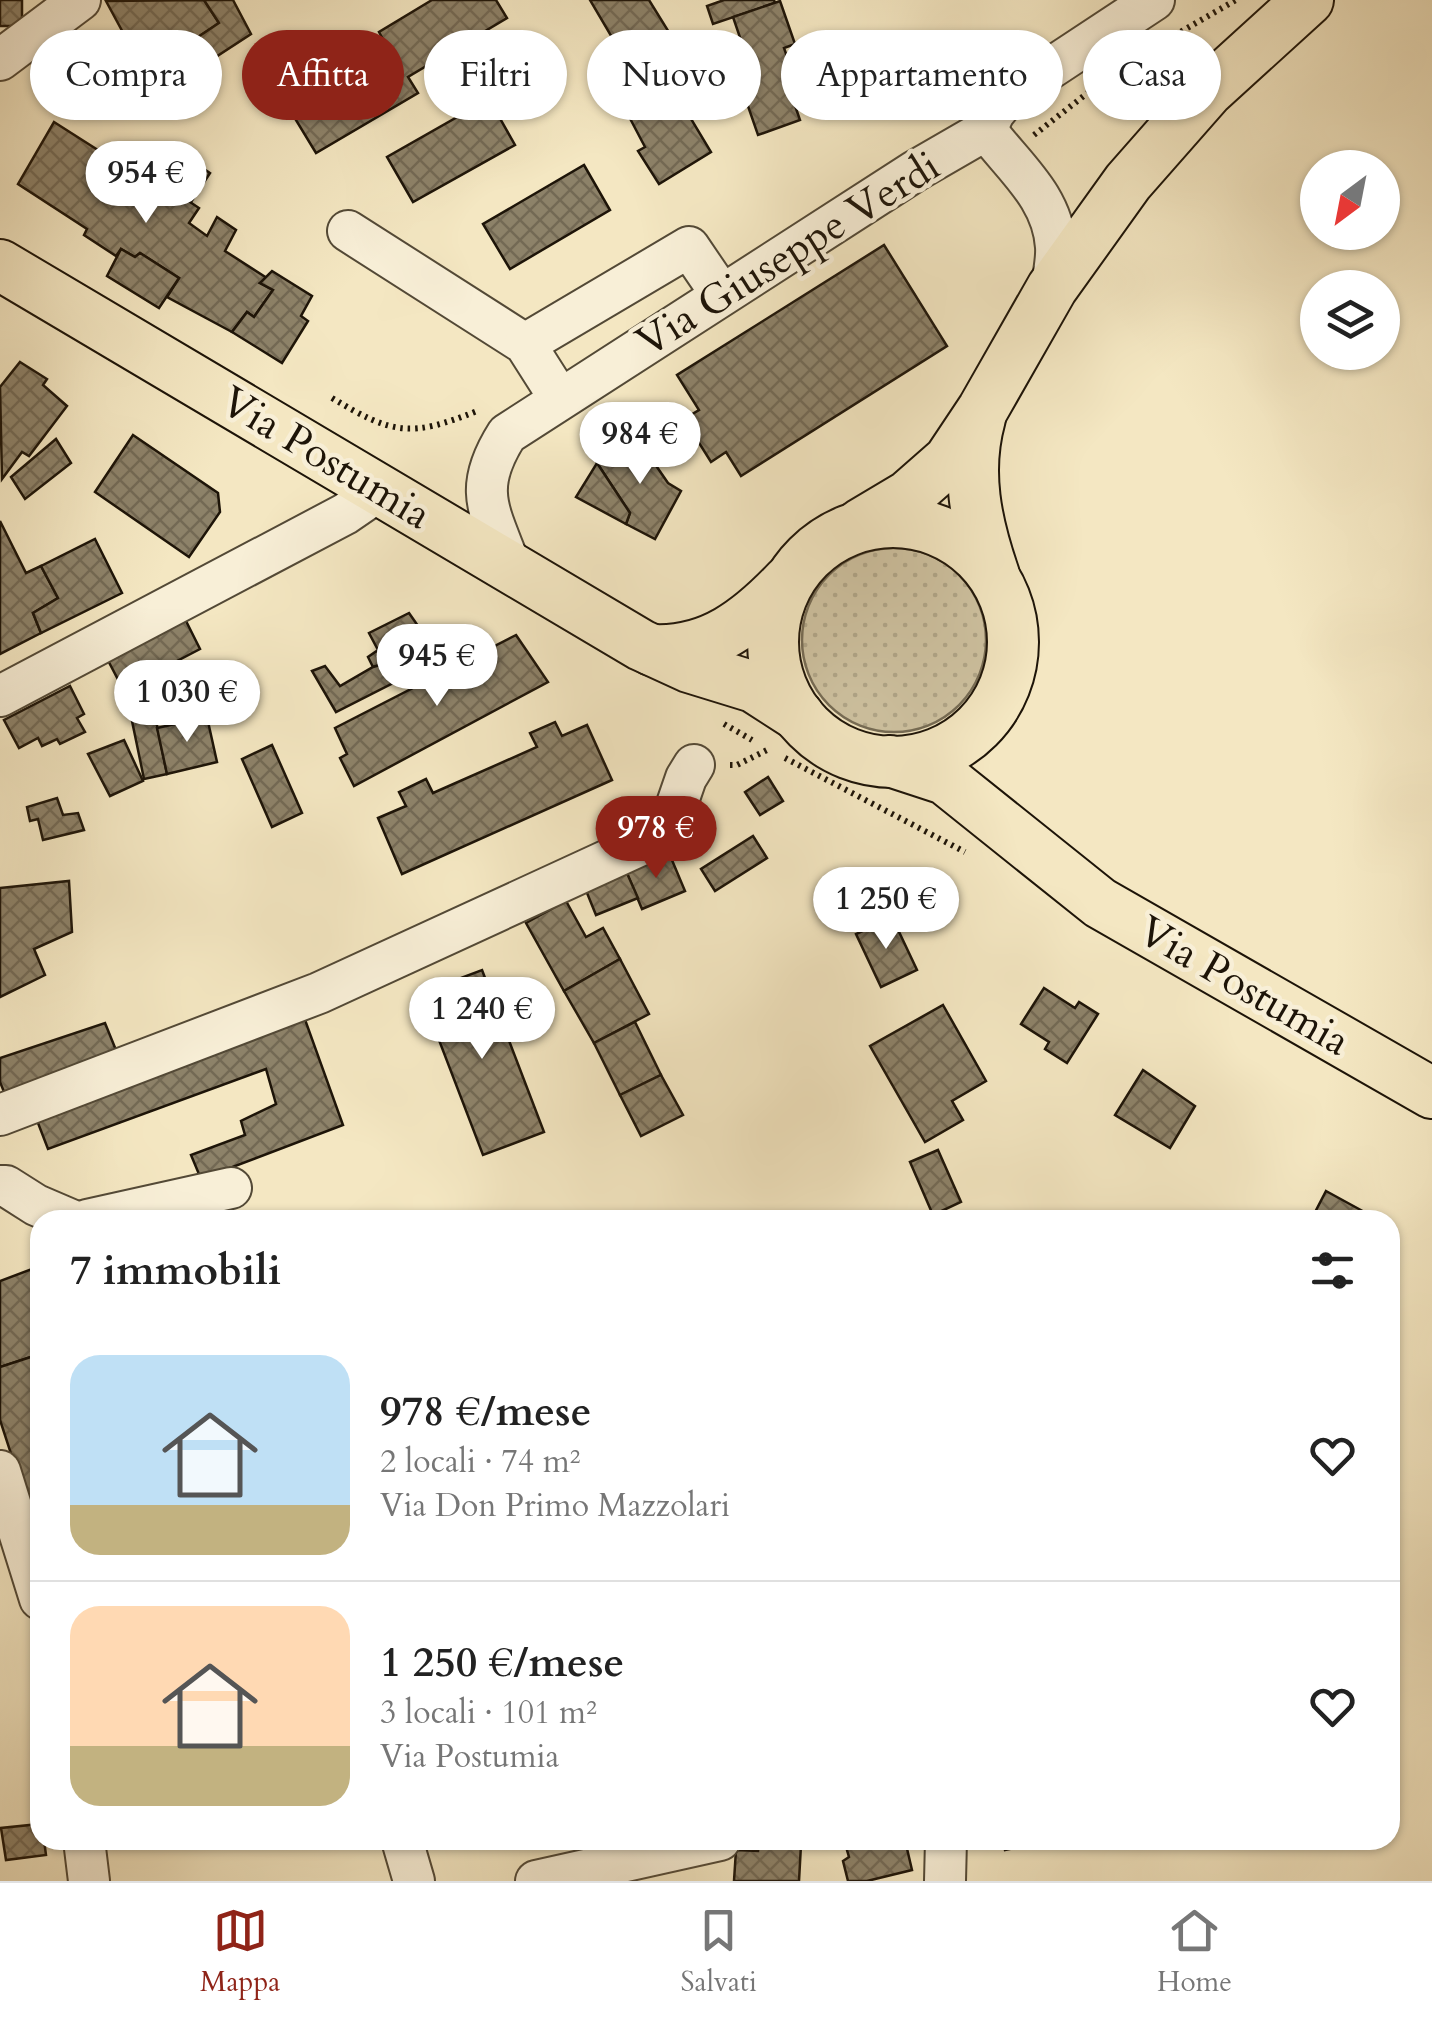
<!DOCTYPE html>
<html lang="it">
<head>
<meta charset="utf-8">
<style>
  body { margin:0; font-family:Cardo,serif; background:#f2f2f2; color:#222; height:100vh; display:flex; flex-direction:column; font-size:38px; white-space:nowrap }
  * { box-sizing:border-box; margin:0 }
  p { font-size:32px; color:#767676 }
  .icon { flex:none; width:55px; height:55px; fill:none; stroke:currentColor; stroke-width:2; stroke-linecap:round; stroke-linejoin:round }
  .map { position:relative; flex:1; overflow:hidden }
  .details { position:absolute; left:30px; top:1210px; width:1370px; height:640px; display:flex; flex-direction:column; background:#fff; border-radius:30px; box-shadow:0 2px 8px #0004 }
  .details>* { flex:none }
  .hud { position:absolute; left:30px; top:30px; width:1372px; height:90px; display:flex; gap:20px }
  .needle { width:65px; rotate:212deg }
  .fabs { position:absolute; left:1300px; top:150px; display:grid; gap:20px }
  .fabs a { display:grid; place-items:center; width:100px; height:100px; border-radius:50%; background:#fff; box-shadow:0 2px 8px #0004; font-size:50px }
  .price { position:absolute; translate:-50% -85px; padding:0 22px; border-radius:35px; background:#fff; color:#222; font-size:32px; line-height:65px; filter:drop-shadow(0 2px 5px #0008) }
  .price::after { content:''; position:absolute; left:50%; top:60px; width:30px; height:22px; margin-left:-15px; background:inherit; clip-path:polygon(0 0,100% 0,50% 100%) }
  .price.selected { background:#8f2418; color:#fff }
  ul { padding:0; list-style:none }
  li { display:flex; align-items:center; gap:30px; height:250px; padding:0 40px }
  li+li { border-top:2px solid #e0e0e0 }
  li span { display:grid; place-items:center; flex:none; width:280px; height:200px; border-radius:30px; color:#555 }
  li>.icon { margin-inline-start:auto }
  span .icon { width:120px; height:120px; fill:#fffc; stroke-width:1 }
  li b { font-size:42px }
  h2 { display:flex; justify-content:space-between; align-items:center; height:120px; padding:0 40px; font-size:42px }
  .pill { padding:0 35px; border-radius:45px; background:#fff; box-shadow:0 2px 8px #0004; font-size:35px; line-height:90px }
  .pill.selected { background:#8f2418; color:#fff }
  .tab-bar { display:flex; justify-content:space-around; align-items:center; height:140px; border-top:2px solid #e0e0e0; background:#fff; font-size:28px; color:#767676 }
  .tab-bar a { display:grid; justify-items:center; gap:5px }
  .tab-bar .selected { color:#8f2418 }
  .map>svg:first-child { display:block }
</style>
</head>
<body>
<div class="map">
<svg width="1432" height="1881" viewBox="0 0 1432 1881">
  <defs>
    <pattern id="grass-dots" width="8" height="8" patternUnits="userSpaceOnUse" patternTransform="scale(2.5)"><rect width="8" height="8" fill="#cfc3a2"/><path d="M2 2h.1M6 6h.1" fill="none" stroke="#b1a78a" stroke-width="1.8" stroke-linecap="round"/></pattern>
    <pattern id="building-cross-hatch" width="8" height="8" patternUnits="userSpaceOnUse" patternTransform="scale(2.5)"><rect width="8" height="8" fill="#8d8269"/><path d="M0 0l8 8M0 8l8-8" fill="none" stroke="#736954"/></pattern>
  </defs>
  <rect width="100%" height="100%" fill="#f4e7c2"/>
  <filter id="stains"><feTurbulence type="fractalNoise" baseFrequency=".002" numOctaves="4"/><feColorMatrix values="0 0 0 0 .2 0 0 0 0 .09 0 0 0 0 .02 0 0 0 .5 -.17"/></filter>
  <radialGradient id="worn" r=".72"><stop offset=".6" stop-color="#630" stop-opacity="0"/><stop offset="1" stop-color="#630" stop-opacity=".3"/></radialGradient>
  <circle fill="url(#grass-dots)" stroke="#766c55" stroke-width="2.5" cx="894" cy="640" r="92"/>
  <g fill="url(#building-cross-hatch)" stroke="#1d1408" stroke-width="2.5">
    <rect x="0" y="0" width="22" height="26"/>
    <path d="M204 0 219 23 198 37 203 54 157 79 133 34 126 38 106 1Z"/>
    <path d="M204 0H233L251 34 208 62 198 37 219 23Z"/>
    <path d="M432 0H496L507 18 408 77 418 93 316 153 288 107 388 48 379 32Z"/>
    <path d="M590 0H649L680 50 658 64 711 152 659 184 638 151 645 147 614 88 635 75 625 58 621 60 609 41 613 39Z"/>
    <path d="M724 0H774L775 3 713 24 707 6Z"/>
    <path d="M780 1 795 44 784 48 791 68 783 71 800 120 758 135 733 63 747 58 733 17Z"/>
    <path d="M489 99 515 145 413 202 387 157Z"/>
    <path d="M54 122 134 173 138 167 199 208 189 223 207 236 217 217 236 230 225 251 267 278 260 283 273 290 254 317 247 312 232 332 167 297 179 278 140 253 135 257 121 249 116 256 84 235 87 229 18 184Z"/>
    <path d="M173 148 210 173 191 202 152 176Z"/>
    <path d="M584 165 610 210 510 269 483 224Z"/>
    <path d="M884 245 947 346 741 476 726 452 711 462 684 419 699 410 677 375Z"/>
    <path d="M121 249 135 257 140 253 179 278 159 308 107 276Z"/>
    <path d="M272 271 312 296 301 316 308 321 282 363 232 332 247 312 254 317 273 290 260 283Z"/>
    <path d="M20 362 47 379 43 385 67 406 29 456 22 452 2 479 0 387Z"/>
    <path d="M133 435 218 493 220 512 189 557 95 492Z"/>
    <path d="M637 438 668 483 681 491 655 539 626 524 630 513 597 463Z"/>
    <path d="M56 439 71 463 25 499 11 477Z"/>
    <path d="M597 463 630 513 626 524 576 497Z"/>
    <path d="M0 521 26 573 41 566 58 598 33 613 41 633 0 654Z"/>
    <path d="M95 539 122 593 41 633 33 613 58 598 41 566Z"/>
    <path d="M179 607 200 649 123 689 101 647Z"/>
    <path d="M409 613 439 656 399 680 387 663 373 667 368 657 378 650 369 633Z"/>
    <path d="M516 635 548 682 354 786 340 758 347 754 335 728Z"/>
    <path d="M387 663 399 680 336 712 312 671 325 666 340 686 373 667Z"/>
    <path d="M70 686 84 714 77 718 85 732 60 744 57 739 42 746 38 738 19 748 4 720Z"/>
    <path d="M155 716 167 774 144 779 132 721Z"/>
    <path d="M207 717 217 762 167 774 157 728Z"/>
    <path d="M555 722 562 736 587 725 612 780 402 874 378 818 406 806 399 792 426 779 433 793 537 747 530 733Z"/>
    <path d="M124 740 143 781 110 796 88 754Z"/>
    <path d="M272 745 302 813 272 827 242 759Z"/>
    <path d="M768 777 783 801 760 815 745 792Z"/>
    <path d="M57 798 63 815 78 813 84 830 43 840 38 819 30 821 27 807Z"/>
    <path d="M753 836 767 858 715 891 701 869Z"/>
    <path d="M669 853 685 891 642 909 626 871Z"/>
    <path d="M626 871 638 898 596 915 585 888Z"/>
    <path d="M69 881 72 932 34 949 45 975 0 997V888Z"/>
    <path d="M566 901 586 937 603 928 620 959 564 991 526 923Z"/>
    <path d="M892 917 917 970 881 987 856 934Z"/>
    <path d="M620 959 649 1014 594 1043 564 991Z"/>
    <path d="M482 970 544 1132 483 1155 421 993Z"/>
    <path d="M1044 988 1075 1008 1079 1002 1098 1014 1067 1063 1045 1049 1049 1042 1021 1024Z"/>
    <path d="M943 1005 986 1081 952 1101 963 1120 925 1142 870 1046Z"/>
    <path d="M303 1014 343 1125 201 1179 191 1155 245 1135 241 1121 276 1104 266 1069 48 1149 33 1110Z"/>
    <path d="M635 1022 661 1075 620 1095 594 1043Z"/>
    <path d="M105 1023 120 1060 8 1102 0 1082V1058Z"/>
    <path d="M1143 1070 1195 1106 1170 1148 1115 1115Z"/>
    <path d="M661 1075 683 1115 641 1136 620 1095Z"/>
    <path d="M938 1150 961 1202 933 1215 910 1162Z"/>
    <path d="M1326 1191 1379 1220H1311Z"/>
    <path d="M40 1266V1354L0 1367V1281Z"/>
    <path d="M40 1354V1543L0 1420V1367Z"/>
    <path d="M40 1824V1840H44L46 1855 6 1860 1 1828Z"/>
    <path d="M844 1840H905L912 1870 867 1881H848L843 1861 849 1857Z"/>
    <path d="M1003 1840H1054L1005 1850Z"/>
    <path d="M759 1842 801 1845 799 1881H734L736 1850 758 1851Z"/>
  </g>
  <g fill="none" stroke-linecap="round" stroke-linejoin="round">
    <g stroke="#534936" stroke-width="44">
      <g id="minor">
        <path d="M0 60 80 0"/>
        <path d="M986 130C1014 167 1053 197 1056 247 1057 260 1053 275 1052 288"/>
        <path d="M348 231 525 344 560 399"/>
        <path d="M525 344 689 247 721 294"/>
        <path d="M510 566C489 510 472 489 507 434L915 171 986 130 994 113 1007 97 1154 0"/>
        <path d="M0 696 345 514 380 490"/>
        <path d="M0 1115 319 993 667 833 686 778 694 765"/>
        <path d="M0 1186H6L36 1205 71 1220"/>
        <path d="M87 1220 231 1188"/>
        <path d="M0 1471 40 1599"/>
        <path d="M84 1840 89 1881"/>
        <path d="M402 1840 414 1881"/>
        <path d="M536 1881 720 1840"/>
        <path d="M945 1881 946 1840"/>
      </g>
    </g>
    <g stroke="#1d1408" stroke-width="54">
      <g id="major">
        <path d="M0 265 641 645 689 667 754 687 799 716"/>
        <path d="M980 418C965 472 976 523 994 575"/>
        <circle cx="893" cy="642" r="120"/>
        <path d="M861 524 908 496 949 460 983 409 1052 288 1128 182 1208 91 1308 0"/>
        <path d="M652 650C710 653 750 621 788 581"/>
        <path d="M890 761 945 779 1100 903 1432 1093"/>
      </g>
    </g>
    <g stroke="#1d1408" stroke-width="6" stroke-dasharray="2.5 5" stroke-linecap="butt">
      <path d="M1168 39 1236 0"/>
      <path d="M1034 135 1099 84"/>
      <path d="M332 398C392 434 410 438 477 411"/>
      <path d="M724 724 752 740"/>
      <path d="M785 758 965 852"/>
      <path d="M730 765H737L769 749"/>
    </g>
    <use href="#minor" stroke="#f8efd7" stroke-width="40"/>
    <use href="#major" stroke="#f4e7c2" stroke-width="50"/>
  </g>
  <g text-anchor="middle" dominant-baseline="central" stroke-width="9" stroke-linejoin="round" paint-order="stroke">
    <g font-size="42" fill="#1d1408" stroke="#f8efd7">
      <text transform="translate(788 254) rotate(-32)">Via Giuseppe Verdi</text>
      <text transform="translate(326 458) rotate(31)">Via Postumia</text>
      <text transform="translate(1244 986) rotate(30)">Via Postumia</text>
    </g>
  </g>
  <rect width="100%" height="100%" filter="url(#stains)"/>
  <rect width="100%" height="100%" fill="url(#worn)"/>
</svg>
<div class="fabs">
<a><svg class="needle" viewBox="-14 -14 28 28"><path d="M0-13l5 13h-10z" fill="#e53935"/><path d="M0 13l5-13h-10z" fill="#767676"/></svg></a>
<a><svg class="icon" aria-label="layers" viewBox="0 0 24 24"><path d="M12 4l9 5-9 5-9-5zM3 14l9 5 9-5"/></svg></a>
</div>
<b class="price" style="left:146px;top:226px">954 €</b>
<b class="price" style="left:640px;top:487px">984 €</b>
<b class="price" style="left:437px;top:709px">945 €</b>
<b class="price" style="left:187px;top:745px">1 030 €</b>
<b class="price selected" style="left:656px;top:881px">978 €</b>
<b class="price" style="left:886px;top:952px">1 250 €</b>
<b class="price" style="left:482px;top:1062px">1 240 €</b>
<div class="hud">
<a class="pill">Compra</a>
<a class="pill selected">Affitta</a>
<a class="pill">Filtri</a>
<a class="pill">Nuovo</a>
<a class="pill">Appartamento</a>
<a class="pill">Casa</a>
</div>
<section class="details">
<h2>7 immobili<svg class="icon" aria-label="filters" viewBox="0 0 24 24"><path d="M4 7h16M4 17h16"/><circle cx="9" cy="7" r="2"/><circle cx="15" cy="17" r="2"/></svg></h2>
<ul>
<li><span style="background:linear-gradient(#bfe0f5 75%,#c2b280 0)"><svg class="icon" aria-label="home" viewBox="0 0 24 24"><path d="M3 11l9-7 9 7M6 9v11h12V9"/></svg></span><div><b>978 €/mese</b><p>2 locali · 74 m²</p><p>Via Don Primo Mazzolari</p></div><svg class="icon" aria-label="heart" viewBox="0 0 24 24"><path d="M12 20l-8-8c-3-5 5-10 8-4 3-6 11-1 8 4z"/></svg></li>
<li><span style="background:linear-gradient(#ffd9b3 70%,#c2b280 0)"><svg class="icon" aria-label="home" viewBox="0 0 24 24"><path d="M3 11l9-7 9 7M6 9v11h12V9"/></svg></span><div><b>1 250 €/mese</b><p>3 locali · 101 m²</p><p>Via Postumia</p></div><svg class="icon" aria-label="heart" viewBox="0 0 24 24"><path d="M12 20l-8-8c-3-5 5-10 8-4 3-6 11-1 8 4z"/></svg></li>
</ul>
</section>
</div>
<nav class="tab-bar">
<a class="selected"><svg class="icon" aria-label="map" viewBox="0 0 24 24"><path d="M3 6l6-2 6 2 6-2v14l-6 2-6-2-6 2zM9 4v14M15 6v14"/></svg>Mappa</a>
<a><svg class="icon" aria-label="saved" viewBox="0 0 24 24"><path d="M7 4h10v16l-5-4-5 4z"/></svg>Salvati</a>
<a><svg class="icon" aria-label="home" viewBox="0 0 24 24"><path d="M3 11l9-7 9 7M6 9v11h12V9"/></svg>Home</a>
</nav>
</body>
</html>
